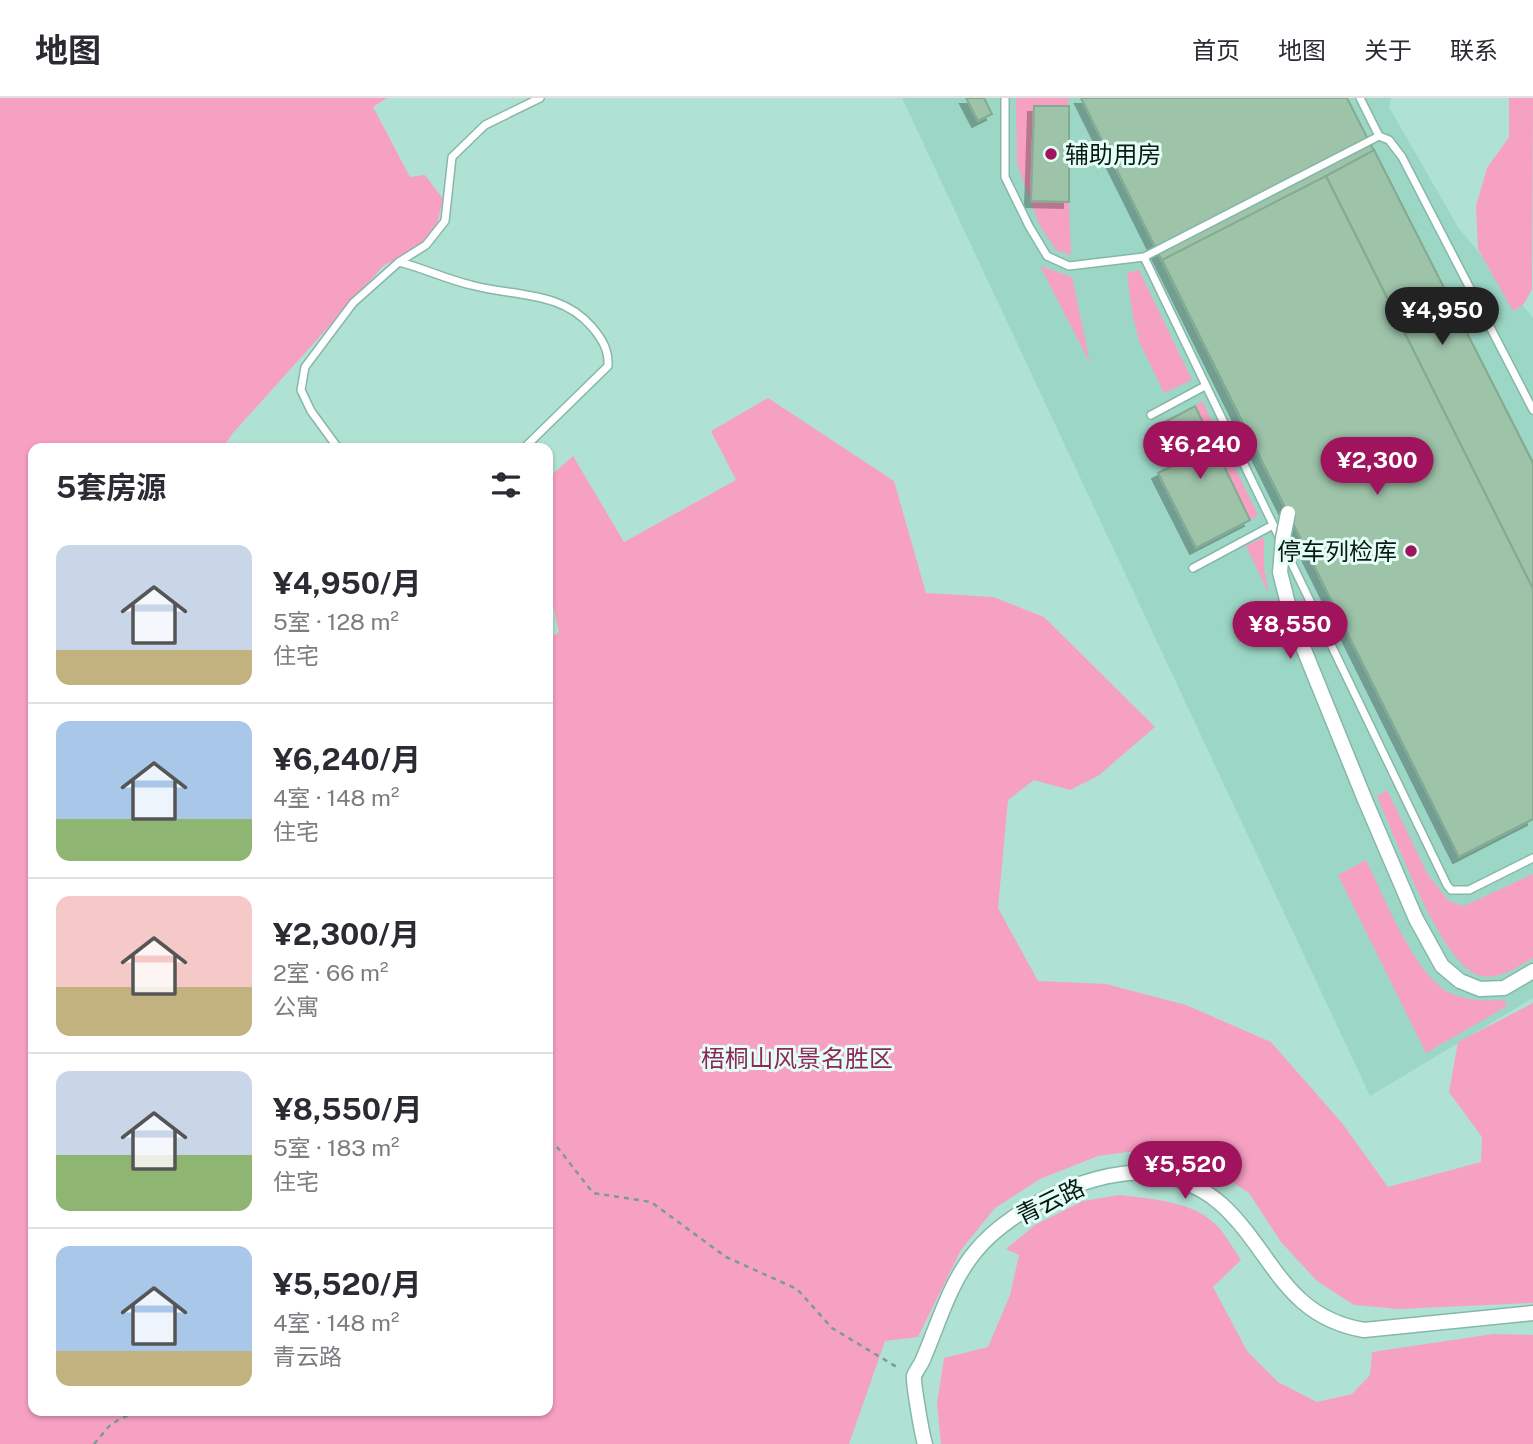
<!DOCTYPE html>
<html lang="zh">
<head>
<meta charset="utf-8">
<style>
  body { margin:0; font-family:"Public Sans","Noto Sans SC",sans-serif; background:#f7f7f7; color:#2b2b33; height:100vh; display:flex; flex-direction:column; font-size:26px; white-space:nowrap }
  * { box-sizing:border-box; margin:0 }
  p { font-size:23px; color:#7c7c81 }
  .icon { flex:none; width:38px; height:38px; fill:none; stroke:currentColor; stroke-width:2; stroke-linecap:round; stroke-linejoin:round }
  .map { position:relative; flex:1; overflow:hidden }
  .drawer { position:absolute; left:28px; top:345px; width:525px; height:973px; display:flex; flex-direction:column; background:#fff; border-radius:14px; box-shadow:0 2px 5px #0004 }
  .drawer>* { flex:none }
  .price { position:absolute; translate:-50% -60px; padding:0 16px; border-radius:24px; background:#a0145e; color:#fff; font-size:23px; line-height:46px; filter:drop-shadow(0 2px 4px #0008) }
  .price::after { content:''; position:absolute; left:50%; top:42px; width:21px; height:16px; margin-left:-10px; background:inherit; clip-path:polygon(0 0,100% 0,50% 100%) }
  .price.current { background:#222; color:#fff }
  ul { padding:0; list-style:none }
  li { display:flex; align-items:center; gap:21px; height:175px; padding:0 28px }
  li+li { border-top:2px solid #e1e1e2 }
  li span { display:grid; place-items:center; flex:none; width:196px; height:140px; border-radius:14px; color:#555 }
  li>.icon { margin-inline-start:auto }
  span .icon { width:84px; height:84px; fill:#fffc; stroke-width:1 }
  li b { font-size:30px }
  h2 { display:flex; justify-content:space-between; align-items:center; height:84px; padding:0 28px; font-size:30px }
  header { display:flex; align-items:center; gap:42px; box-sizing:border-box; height:98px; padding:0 35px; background:#fff; border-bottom:2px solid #e1e1e2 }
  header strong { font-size:33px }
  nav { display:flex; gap:38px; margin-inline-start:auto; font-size:24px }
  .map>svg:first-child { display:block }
</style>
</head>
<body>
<header>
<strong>地图</strong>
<nav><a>首页</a><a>地图</a><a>关于</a><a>联系</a></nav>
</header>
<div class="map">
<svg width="1533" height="1346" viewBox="0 0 1533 1346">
  <defs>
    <filter id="shadow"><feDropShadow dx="-6" dy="6" stdDeviation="0" flood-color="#0004"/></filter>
  </defs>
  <rect width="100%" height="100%" fill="#b0e2d3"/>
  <path fill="#9cd7c6" d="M902 0H1391L1389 9 1458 129 1533 220V900L1370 998Z"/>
  <g fill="#f7a1c2">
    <path d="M0 0H387L373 9 410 79 425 77 443 101 433 145 384 167 233 335 223 350H33V1312H548V541L559 534 548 485V380L573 358 624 444 736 382 711 333 768 300 894 383 926 495 993 499 1044 519 1155 629 1098 678 1070 692 1034 682 1008 702 998 810 1038 883 1106 886 1186 907 1271 944 1342 1025 1388 1089 1481 1064 1482 1039 1449 994 1458 944 1533 905V1205L1398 1211 1354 1207 1317 1183 1281 1144 1249 1095 1205 1067 1151 1051 1098 1058 1040 1081 995 1110 961 1152 918 1239 885 1243 849 1346H0Z"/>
    <path d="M1016 0H1068L1069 8H1034L1031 103 1069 104 1071 157 1056 152 1039 126 1017 66Z"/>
    <path d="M1509 0H1533L1532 191 1524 206 1513 213 1478 151 1476 108 1487 70 1509 39Z"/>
    <path d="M1040 168 1072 179 1090 265Z"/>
    <path d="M1139 172 1192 282 1164 295 1139 243 1132 214 1127 175Z"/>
    <path d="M1202 303 1258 417 1250 422 1195 308Z"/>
    <path d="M1264 439V469L1269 496 1246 448Z"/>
    <path d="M1387 692 1428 777 1449 803 1464 808 1533 776V860C1517 869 1498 884 1478 877 1440 864 1394 736 1377 698Z"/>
    <path d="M1366 762C1384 798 1414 877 1450 895 1468 903 1486 903 1504 902L1507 908 1426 955 1338 777Z"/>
    <path d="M1120 1097C1152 1101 1196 1103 1219 1130 1227 1139 1234 1152 1241 1162L1213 1189 1247 1253 1278 1284 1317 1304 1352 1296 1370 1277 1372 1254 1493 1236 1533 1237V1346H941L937 1306 944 1260 988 1249 1010 1197 1019 1157 1006 1151 1035 1127 1083 1103Z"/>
  </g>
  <g fill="#9dc3a9" stroke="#84aa91" stroke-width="2" filter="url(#shadow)">
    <path d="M966 0H984L992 16 978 23Z"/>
    <path d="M1081 0H1347L1533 365V721L1459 759Z"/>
    <path d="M1034 8H1069V104L1031 103Z"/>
    <path d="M1374 52 1533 365V491L1326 78Z"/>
    <path d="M1326 78 1533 491V721L1459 759 1162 162Z"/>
    <path d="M1195 308 1250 422 1196 450 1158 375 1180 364 1161 326Z"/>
  </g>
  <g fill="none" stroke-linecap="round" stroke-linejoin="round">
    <g stroke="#86b7a9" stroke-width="10">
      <g id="lane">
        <path d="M1005 0V79L1029 128 1047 158 1069 168 1144 159"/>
        <path d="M1360 0 1379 38 1389 42 1402 59 1533 312"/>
        <path d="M1379 38 1144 159 1447 787 1451 792H1469L1533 760"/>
        <path d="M399 164C423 170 446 181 471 187 514 199 560 192 592 229 602 241 609 252 608 268L524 350"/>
        <path d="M1151 317 1205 288"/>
        <path d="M338 350 311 313 301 292 305 269 353 205 399 164 426 147 445 123 452 59 485 27 540 0"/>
        <path d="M1193 470 1273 427"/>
      </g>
    </g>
    <g stroke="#86b7a9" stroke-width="17">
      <g id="street">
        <path d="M1365 702 1416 821 1442 868 1460 883 1480 891 1504 890 1533 873"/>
        <path d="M925 1346C922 1337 913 1284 914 1278 916 1272 922 1266 924 1259 939 1224 950 1184 975 1154 1012 1107 1115 1058 1175 1080 1191 1086 1208 1094 1221 1106 1273 1153 1283 1218 1364 1232L1533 1215"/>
      </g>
    </g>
    <g stroke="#779e92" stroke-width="2.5" stroke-dasharray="5 5" stroke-linecap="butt">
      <path d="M548 1044 558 1050 593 1095 651 1104 726 1159 797 1191 832 1230 900 1271"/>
      <path d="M94 1346 111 1326 138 1312"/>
    </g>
    <use href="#lane" stroke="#fff" stroke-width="7"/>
    <use href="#street" stroke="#fff" stroke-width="14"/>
    <g stroke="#86b7a9" stroke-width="17" stroke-linecap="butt">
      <path id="street-bridge" d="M1288 415 1283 440 1280 474 1292 522 1365 702"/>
    </g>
    <use href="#street-bridge" stroke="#fff" stroke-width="14"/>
  </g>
  <g fill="#a0145e" stroke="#e4fdf5" stroke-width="2.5">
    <circle cx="1051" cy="56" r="7"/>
    <circle cx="1411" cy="453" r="7"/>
  </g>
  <g text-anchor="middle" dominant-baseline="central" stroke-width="6" stroke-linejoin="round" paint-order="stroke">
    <g font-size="24" fill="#071a15" stroke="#e4fdf5" text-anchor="start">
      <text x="1065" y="56">辅助用房</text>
      <text x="1397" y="453" text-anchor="end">停车列检库</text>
    </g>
    <g font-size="24" fill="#8e2658" stroke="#e4fdf5">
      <text x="797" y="960">梧桐山风景名胜区</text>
    </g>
    <g font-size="24" fill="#071a15" stroke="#e4fdf5">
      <text transform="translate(1050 1103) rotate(-26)">青云路</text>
    </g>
  </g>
</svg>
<b class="price current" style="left:1442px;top:249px">¥4,950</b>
<b class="price" style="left:1200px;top:383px">¥6,240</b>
<b class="price" style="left:1377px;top:399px">¥2,300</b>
<b class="price" style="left:1290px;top:563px">¥8,550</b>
<b class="price" style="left:1185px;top:1103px">¥5,520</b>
<section class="drawer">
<h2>5套房源<svg class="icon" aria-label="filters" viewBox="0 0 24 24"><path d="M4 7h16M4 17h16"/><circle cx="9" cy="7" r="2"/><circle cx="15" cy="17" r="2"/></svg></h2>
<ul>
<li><span style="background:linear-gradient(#c9d6e8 75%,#c2b280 0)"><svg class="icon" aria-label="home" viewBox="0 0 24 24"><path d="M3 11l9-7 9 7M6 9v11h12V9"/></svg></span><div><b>¥4,950/月</b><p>5室 · 128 m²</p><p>住宅</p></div></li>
<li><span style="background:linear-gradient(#a9c7e8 70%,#8fb573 0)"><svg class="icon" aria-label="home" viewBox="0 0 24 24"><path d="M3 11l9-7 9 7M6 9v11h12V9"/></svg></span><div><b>¥6,240/月</b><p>4室 · 148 m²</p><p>住宅</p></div></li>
<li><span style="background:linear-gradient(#f6c9c9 65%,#c2b280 0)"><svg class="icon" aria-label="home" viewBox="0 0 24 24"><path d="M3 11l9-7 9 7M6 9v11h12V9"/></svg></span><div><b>¥2,300/月</b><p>2室 · 66 m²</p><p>公寓</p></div></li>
<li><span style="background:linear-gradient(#c9d6e8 60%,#8fb573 0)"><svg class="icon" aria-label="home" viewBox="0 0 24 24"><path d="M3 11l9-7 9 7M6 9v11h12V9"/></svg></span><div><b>¥8,550/月</b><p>5室 · 183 m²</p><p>住宅</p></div></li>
<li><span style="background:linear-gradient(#a9c7e8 75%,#c2b280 0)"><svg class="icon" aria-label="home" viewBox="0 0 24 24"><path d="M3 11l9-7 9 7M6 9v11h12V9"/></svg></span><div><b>¥5,520/月</b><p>4室 · 148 m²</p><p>青云路</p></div></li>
</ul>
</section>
</div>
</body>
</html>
